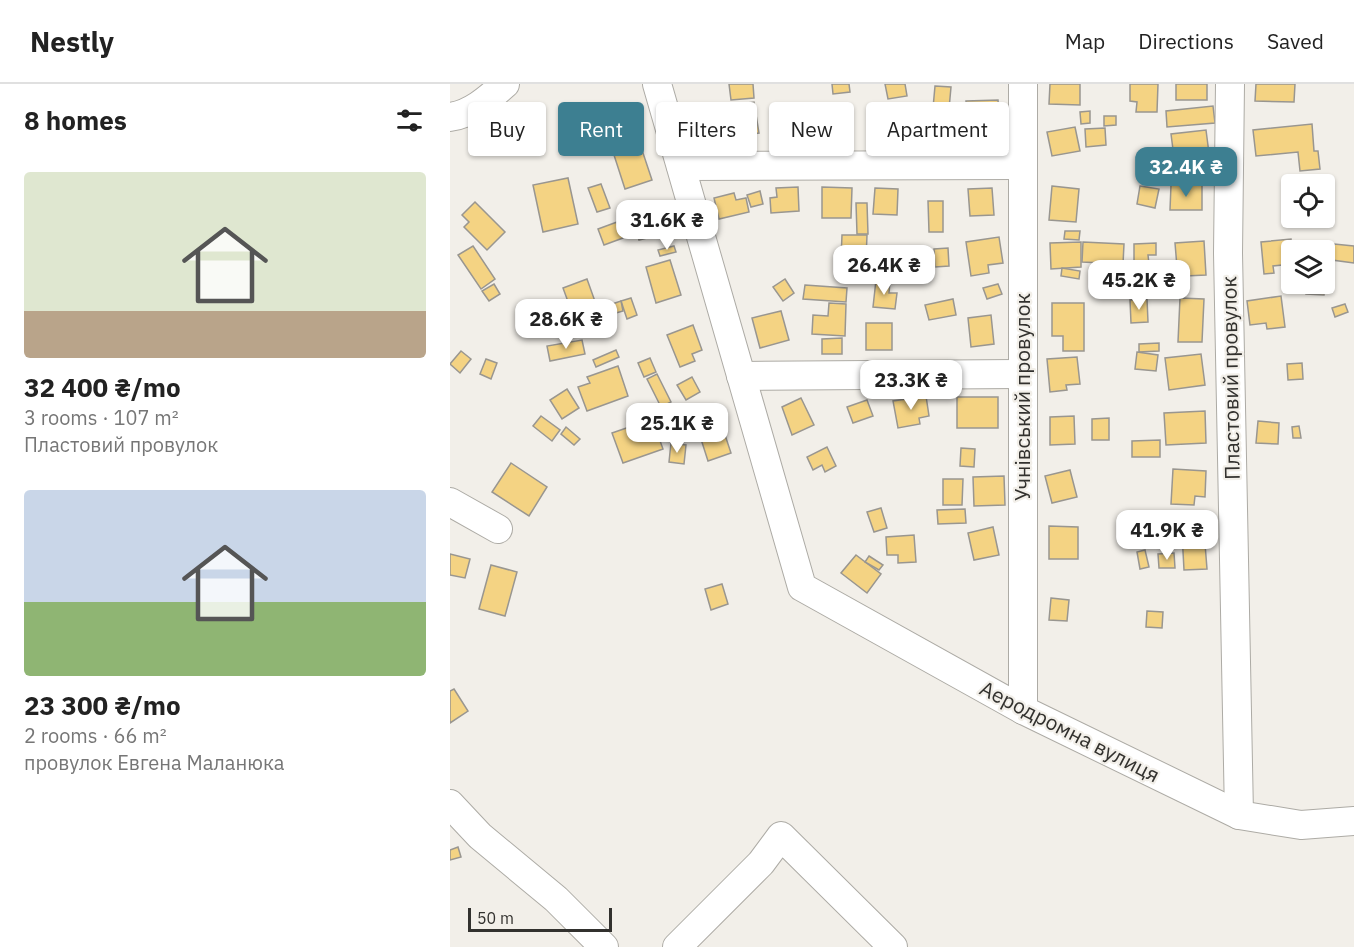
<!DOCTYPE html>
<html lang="en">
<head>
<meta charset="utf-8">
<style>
  body { margin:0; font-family:"IBM Plex Sans",sans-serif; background:#f6f6f6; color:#222; height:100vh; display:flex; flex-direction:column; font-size:22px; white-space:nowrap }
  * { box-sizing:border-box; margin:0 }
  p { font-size:20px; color:#767676 }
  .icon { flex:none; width:33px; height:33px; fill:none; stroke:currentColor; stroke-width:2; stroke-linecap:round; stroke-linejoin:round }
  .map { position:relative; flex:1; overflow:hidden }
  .details { display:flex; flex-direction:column; background:#fff; width:450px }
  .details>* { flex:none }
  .guide { position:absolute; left:18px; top:18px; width:570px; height:54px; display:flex; gap:12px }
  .buttons { position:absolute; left:831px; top:90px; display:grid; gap:12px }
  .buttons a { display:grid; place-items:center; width:54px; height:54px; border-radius:6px; background:#fff; box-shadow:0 2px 4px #0004; font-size:30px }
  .scale { position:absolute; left:18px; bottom:15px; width:144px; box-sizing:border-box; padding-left:6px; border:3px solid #32312e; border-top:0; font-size:16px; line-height:21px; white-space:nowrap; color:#32312e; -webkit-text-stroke:4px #f2efe9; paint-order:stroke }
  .price { position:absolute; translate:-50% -51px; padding:0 14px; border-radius:12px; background:#fff; color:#222; font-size:20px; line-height:39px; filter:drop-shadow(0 2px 3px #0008) }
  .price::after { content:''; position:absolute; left:50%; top:36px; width:18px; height:14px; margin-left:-9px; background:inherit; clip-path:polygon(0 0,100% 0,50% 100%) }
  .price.on { background:#3d7f91; color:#fff }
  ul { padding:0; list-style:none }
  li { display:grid; align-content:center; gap:12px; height:318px; padding:0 24px }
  li span { display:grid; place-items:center; height:186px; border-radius:6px; color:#555 }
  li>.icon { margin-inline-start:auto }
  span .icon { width:108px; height:108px; fill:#fffc; stroke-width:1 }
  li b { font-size:26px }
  h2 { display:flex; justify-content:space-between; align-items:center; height:72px; padding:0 24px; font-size:26px }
  .chip { padding:0 21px; border-radius:6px; background:#fff; box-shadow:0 2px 4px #0004; font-size:21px; line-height:54px }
  .chip.on { background:#3d7f91; color:#fff }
  header { display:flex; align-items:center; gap:36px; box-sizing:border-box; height:84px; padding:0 30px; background:#fff; border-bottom:2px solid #e0e0e0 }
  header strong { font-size:28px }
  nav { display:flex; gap:33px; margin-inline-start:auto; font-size:21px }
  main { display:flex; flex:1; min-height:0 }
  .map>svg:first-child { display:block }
</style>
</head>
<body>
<header>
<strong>Nestly</strong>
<nav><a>Map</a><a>Directions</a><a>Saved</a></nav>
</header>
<main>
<section class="details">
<h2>8 homes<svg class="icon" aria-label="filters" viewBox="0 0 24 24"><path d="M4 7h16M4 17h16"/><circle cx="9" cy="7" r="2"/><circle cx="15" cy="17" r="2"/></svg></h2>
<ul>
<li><span style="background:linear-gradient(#dfe7d0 75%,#b9a48a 0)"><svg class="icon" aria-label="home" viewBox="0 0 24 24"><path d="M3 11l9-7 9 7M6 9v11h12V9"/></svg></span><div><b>32 400 ₴/mo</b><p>3 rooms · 107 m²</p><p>Пластовий провулок</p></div></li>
<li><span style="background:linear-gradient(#c9d6e8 60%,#8fb573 0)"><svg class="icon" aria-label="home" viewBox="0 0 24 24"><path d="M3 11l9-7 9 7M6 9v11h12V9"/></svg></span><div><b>23 300 ₴/mo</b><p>2 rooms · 66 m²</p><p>провулок Евгена Маланюка</p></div></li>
</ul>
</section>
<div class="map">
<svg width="904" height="863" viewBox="0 0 904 863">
  <rect width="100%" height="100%" fill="#f2efe9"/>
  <g fill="#f4d383" stroke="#999690" stroke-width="1.5">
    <path d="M279 0H303L304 14 281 16Z"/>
    <path d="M382 0H399L400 8 383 10Z"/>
    <path d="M435 0H455L457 12 438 15Z"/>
    <path d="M600 0H630V21L599 20Z"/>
    <path d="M680 0H708L707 28H686L687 18 680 17Z"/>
    <rect x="726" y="0" width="31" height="16"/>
    <path d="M806 0H845L844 18 805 17Z"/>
    <path d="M485 2 501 3 498 36 482 35Z"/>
    <path d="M548 16 550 49 517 50 516 17Z"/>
    <path d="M304 18 309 49 295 51 290 20Z"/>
    <path d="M763 22 765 39 717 43 716 27Z"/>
    <path d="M374 24H402L401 54 373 53Z"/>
    <path d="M265 25 272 46 248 55 240 34Z"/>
    <path d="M640 27V39L631 40 630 28Z"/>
    <path d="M452 29 453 53 428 54 427 30Z"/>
    <path d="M654 32H666V41L654 42Z"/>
    <path d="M862 40 864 67H868L870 85 850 87 848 68 806 72 803 46Z"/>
    <path d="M625 43 630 67 602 72 597 48Z"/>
    <path d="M655 44 656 61 636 63 635 45Z"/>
    <path d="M756 46 760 77 725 81 721 50Z"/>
    <path d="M191 63 202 96 175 105 164 71Z"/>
    <path d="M118 94 128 140 93 148 83 101Z"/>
    <path d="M151 100 160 124 147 128 138 104Z"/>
    <path d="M721 101H752V126H720Z"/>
    <path d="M602 102 629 105 626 138 599 136Z"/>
    <path d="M690 102 709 105 705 124 687 120Z"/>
    <path d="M348 103 349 127 321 129 320 114 327 113 326 104Z"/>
    <path d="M372 103 402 104 401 134H372Z"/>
    <path d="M425 104 448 105 447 131 423 130Z"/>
    <path d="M542 104 544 131 520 132 518 105Z"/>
    <path d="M310 107 313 120 301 123 297 111Z"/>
    <path d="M284 109 286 116 296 114 299 128 269 135 264 114Z"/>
    <path d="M478 117H493V148H479Z"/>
    <path d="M25 118 55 148 37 166 14 143 19 138 12 131Z"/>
    <path d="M207 119 216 149 189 156 180 127Z"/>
    <path d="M406 119H417L418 150H407Z"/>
    <path d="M167 138 173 154 154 161 148 145Z"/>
    <path d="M615 147H630L629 156 614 155Z"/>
    <path d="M392 151H417L416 176 391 175Z"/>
    <path d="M549 153 553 179 538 181 539 189 521 192 516 158Z"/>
    <path d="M841 155 842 180 823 182 824 189 814 190 811 158Z"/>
    <path d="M754 157 756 191 735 192 734 183H727L725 159Z"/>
    <path d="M631 158V183L601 185 600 159Z"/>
    <path d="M633 158 674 160 673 180 632 178Z"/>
    <path d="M706 159V171H698L699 180H684V160Z"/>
    <path d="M884 160 904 162V179L882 176Z"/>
    <path d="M23 162 45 195 31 205 8 171Z"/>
    <path d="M224 162 226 168 210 172 208 166Z"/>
    <path d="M498 164 499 182 485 183 484 165Z"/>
    <path d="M220 176 231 211 206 219 196 183Z"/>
    <path d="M612 184 630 187 629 195 611 192Z"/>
    <path d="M874 184H876L874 211 856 210 857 200H874Z"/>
    <path d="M137 195 152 237 135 244 131 232 124 234 113 204Z"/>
    <path d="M335 195 344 209 333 217 323 203Z"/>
    <path d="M426 196 440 198 439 209H447L445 225 423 223Z"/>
    <path d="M44 200 50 210 39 217 32 207Z"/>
    <path d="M548 200 552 210 537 215 533 204Z"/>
    <path d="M355 201 397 204 396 218 353 215Z"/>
    <path d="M831 212 835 243 817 245 816 239 800 241 797 217Z"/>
    <path d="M181 214 187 231 177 235 171 217Z"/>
    <path d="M730 214 754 215 752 258H728Z"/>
    <path d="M503 215 506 231 479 236 475 221Z"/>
    <path d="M697 215 698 238 681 239 680 216Z"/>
    <path d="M171 217 173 227 159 231 156 222Z"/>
    <path d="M379 219 396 220 395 252 362 250 363 231 378 232Z"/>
    <path d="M602 219H634V267H613V252H602Z"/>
    <path d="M895 220 898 228 885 233 882 224Z"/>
    <path d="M331 227 339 256 310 264 302 234Z"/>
    <path d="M541 231 544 260 521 263 518 234Z"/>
    <rect x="416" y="239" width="26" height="27"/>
    <path d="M243 241 252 266 242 270 245 277 230 283 217 251Z"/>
    <path d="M392 254V270H372V255Z"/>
    <path d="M132 256 135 270 100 277 97 262Z"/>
    <path d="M709 259V267L689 268V260Z"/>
    <path d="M166 266 169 273 146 283 143 276Z"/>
    <path d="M11 267 21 275 10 289 0 280Z"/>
    <path d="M687 268 708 271 706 287 685 285Z"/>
    <path d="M751 270 755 301 719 306 715 274Z"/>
    <path d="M627 273 630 300 616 301 617 306 600 308 597 275Z"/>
    <path d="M200 274 206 288 194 293 188 279Z"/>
    <path d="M36 275 47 279 41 295 30 290Z"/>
    <path d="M852 279 853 295 838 296 837 280Z"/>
    <path d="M168 282 178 312 137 327 128 303 140 299 137 293Z"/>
    <path d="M207 290 221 318 211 323 197 295Z"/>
    <path d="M242 293 250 308 236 316 227 301Z"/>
    <path d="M117 305 129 324 112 335 100 316Z"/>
    <path d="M476 312 479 332 469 334 470 340 448 344 443 317Z"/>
    <rect x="507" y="313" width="41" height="31"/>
    <path d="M351 314 364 341 342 351 332 323Z"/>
    <path d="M417 316 423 332 403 339 397 323Z"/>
    <path d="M220 324 228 348 209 354 213 365 173 379 162 349 188 340 186 335Z"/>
    <path d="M755 327 756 359 716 361 714 329Z"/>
    <path d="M91 332 110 346 102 357 83 342Z"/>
    <path d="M624 332 625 360 600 361V333Z"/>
    <path d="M659 334V356H642V335Z"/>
    <path d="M808 337 829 339 828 360 806 359Z"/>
    <path d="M849 342 851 354H843L842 343Z"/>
    <path d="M116 343 130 355 124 361 111 350Z"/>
    <path d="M273 345 281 369 258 377 250 352Z"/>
    <path d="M710 356V373H682V357Z"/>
    <path d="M221 359 236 361 234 380 219 378Z"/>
    <path d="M377 363 386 382 375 388 372 381 363 386 357 373Z"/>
    <path d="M511 364 525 365 524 383 510 382Z"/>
    <path d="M61 379 97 403 79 432 42 408Z"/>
    <path d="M723 385 756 387 755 413 745 412 744 421 721 420Z"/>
    <path d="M620 386 627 413 602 419 595 392Z"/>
    <path d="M554 392 555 421 524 422 523 393Z"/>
    <path d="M493 395H513L512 421H493Z"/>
    <path d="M431 424 437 444 424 448 417 428Z"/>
    <path d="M515 425 516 439 488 440 487 426Z"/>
    <path d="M599 442 628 443V475H599Z"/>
    <path d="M543 443 549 471 524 476 518 449Z"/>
    <path d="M754 447 757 485 734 486 732 449Z"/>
    <path d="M464 451 466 478 448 479V471H437L436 453Z"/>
    <path d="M695 466 699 483 690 485 687 468Z"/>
    <path d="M724 469 725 484H709L708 470Z"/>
    <path d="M0 470 20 475 15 494 0 491Z"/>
    <path d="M406 471 431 490 417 509 391 489Z"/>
    <path d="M419 472 433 481 429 486 415 478Z"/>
    <path d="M41 481 67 488 55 532 29 525Z"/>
    <path d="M272 500 278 520 261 526 255 505Z"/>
    <path d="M601 514 619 516 617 537 599 536Z"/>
    <path d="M697 527 713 528 712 544 696 543Z"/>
    <path d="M4 605 18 627 0 639V607Z"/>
    <path d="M8 763 11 773 0 776V766Z"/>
  </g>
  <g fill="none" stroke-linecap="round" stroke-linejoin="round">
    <g stroke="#adaba5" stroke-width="30">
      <g id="minor">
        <path d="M207 0 352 503 573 626 789 731 851 741 904 737"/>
        <path d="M573 0V626"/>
        <path d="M780 0 778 169 789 731"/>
        <path d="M0 33C22 30 39 14 55 0"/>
        <path d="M231 82 571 81"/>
        <path d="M291 292 572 290"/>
        <path d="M0 418 48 445"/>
        <path d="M0 720 30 752 106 815 154 863"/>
        <path d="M227 863 311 779 331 752 443 863"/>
      </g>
    </g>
    <use href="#minor" stroke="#fff" stroke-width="28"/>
  </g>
  <g text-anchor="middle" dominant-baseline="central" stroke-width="4.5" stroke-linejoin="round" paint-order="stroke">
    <g font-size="21" fill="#32312e" stroke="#f2efe9">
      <text transform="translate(780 294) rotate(-91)">Пластовий провулок</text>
      <text transform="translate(572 313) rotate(-90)">Учнівський провулок</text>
      <text transform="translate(620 647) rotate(27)">Аеродромна вулиця</text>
    </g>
  </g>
</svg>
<div class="buttons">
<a><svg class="icon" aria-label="locate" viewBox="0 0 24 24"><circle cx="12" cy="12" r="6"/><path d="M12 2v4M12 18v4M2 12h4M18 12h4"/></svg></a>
<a><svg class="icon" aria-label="layers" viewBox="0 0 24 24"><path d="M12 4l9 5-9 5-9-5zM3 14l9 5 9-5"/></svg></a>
</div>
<div class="scale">50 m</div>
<b class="price on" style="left:736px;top:114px">32.4K ₴</b>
<b class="price" style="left:217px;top:167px">31.6K ₴</b>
<b class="price" style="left:434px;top:212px">26.4K ₴</b>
<b class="price" style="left:689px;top:227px">45.2K ₴</b>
<b class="price" style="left:116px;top:266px">28.6K ₴</b>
<b class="price" style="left:461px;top:327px">23.3K ₴</b>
<b class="price" style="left:227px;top:370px">25.1K ₴</b>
<b class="price" style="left:717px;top:477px">41.9K ₴</b>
<div class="guide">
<a class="chip">Buy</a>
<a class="chip on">Rent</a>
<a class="chip">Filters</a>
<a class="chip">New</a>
<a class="chip">Apartment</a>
</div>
</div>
</main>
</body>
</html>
